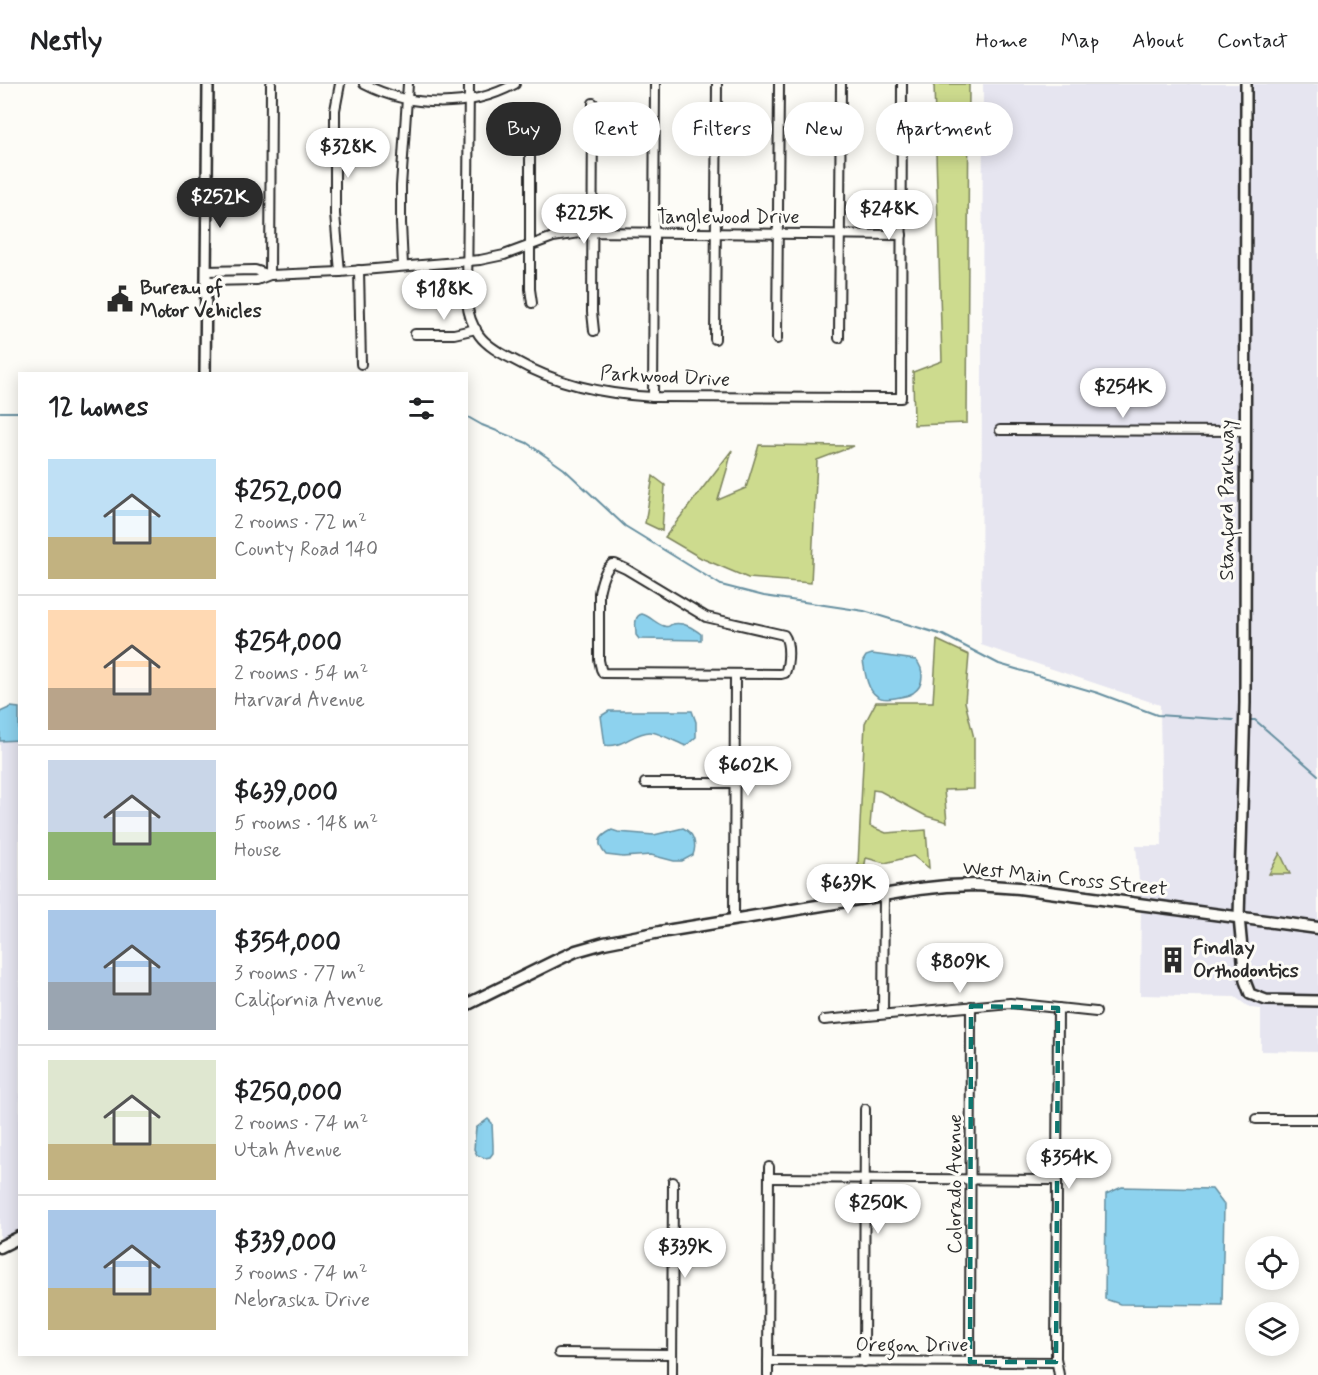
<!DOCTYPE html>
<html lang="en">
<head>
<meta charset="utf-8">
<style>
  body { margin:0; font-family:Mynerve,sans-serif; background:#f6f6f6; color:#202124; height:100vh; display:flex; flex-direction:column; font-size:22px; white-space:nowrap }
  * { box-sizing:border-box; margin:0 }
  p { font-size:20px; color:#757577 }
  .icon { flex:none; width:33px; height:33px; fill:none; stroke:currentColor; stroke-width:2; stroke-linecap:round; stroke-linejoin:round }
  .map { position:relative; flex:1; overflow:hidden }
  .drawer { position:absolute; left:18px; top:288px; width:450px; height:984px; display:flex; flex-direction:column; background:#fff; border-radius:0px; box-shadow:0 3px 15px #0003 }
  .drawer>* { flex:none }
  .top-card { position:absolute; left:486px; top:18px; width:570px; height:54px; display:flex; gap:12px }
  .tools { position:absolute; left:1245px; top:1152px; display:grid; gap:12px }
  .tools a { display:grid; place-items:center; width:54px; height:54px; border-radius:50%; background:#fff; box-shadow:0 3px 15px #0003; font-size:30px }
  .price { position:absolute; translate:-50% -51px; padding:0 14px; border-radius:21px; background:#fff; color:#222; font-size:20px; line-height:39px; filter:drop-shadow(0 2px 3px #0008) }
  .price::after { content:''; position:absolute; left:50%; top:36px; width:18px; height:14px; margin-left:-9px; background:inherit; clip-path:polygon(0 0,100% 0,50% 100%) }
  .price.current { background:#2b2b2b; color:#fff }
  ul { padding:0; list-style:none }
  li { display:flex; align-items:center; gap:18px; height:150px; padding:0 30px }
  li+li { border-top:2px solid #e0e0e0 }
  li span { display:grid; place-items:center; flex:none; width:168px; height:120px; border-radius:0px; color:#555 }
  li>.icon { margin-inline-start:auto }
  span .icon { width:72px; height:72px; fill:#fffc; stroke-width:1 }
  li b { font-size:26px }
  h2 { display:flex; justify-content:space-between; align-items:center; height:72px; padding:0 30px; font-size:26px }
  .chip { padding:0 21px; border-radius:27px; background:#fff; box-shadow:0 3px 15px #0003; font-size:21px; line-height:54px }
  .chip.current { background:#2b2b2b; color:#fff }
  header { display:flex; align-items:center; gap:36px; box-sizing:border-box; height:84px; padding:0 30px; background:#fff; border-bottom:2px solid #e0e0e0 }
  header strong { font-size:28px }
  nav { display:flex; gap:33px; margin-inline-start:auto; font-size:21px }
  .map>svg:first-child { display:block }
</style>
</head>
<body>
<header>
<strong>Nestly</strong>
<nav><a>Home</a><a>Map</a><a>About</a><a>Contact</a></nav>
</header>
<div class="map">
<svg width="1318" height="1291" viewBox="0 0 1318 1291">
  <rect width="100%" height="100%" fill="#fdfcf7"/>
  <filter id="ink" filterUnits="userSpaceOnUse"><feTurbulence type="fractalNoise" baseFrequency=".0167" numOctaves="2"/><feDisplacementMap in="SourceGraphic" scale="12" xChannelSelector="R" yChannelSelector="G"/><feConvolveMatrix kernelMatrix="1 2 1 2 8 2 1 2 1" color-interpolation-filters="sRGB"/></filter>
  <g filter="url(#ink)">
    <g fill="#e6e5f0">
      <path d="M983 0H1318V968L1261 967V925L1250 924 1235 913 1140 911 1141 818 1136 762H1162L1160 621 981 561Z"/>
      <path d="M19 651 20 1153 0 1163V654Z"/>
    </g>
    <g fill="#cddb8e" stroke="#7c835c" stroke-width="1.5">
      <path d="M934 0H969L967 339 914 341 913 288 942 277Z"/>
      <path d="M759 361 854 362 817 376 811 499 748 494 701 474 665 453 732 366 728 382 718 416 746 404Z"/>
      <path d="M653 392 665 401 662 447 645 439Z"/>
      <path d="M937 556 969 571 965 618 974 654V705L944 706 947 738 926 732 880 707 873 706 870 742 886 749 926 746 929 784 913 772 885 779 866 774 864 785 858 781 865 639 876 618H933Z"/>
      <path d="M1280 769 1290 790H1269Z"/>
    </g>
    <g fill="#8dd2ee" stroke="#668fa0" stroke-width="1.5">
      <path d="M642 530C650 532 656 540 664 542 670 544 668 541 673 540 684 538 693 544 701 550V556L639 555 636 551C636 543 633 532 642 530Z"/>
      <path d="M872 570 916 576C924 585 925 601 913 609 908 612 901 613 895 614 889 615 882 616 877 612 867 606 865 588 863 577L866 572Z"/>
      <path d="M11 623 19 624V656L0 657V628Z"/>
      <path d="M609 627H692L696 638V653L686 662C678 659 658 648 650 648 634 648 621 665 605 661L601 632Z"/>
      <path d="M683 744C694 749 697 760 693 771L682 777H674L651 771 623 773 606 771C596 759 598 753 612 746L618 748 654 751Z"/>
      <path d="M488 1035 492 1039 493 1061V1069L490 1073 485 1074 477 1071 474 1065 476 1044Z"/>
      <path d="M1122 1103 1212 1105 1224 1121 1222 1221 1120 1220 1105 1215 1106 1110Z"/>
    </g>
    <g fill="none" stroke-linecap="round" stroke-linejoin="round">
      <g stroke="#668fa0" stroke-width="2">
        <path d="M0 328H20"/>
        <path d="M466 332 482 341 527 359 564 385 625 442 721 501 764 512 864 527 943 551 999 580 1098 609 1157 631 1233 636"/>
        <path d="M1251 636H1255L1318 691"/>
      </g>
      <g stroke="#2b2b2b" stroke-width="12">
        <g id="minor">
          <path d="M271 0 270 191 340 188 480 176 504 171 553 153 586 148 902 151"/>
          <path d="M340 0 335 26V130L340 188"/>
          <path d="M364 0C410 24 469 25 515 0"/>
          <path d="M469 0 467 217C468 229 471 240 479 251 487 262 500 269 512 275 556 300 602 310 653 313L888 314H901L902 0"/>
          <path d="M593 19 592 228 594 247"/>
          <path d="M530 48V205L532 219"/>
          <path d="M403 182 401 139V102L408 0"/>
          <path d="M359 186 361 280"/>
          <path d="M206 187 255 186 270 191 257 196 206 197"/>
          <path d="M415 250H454L476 245"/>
          <path d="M839 254 841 0"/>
          <path d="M715 255 717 0"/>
          <path d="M777 255 779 0"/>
          <path d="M653 313 655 0"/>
          <path d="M1000 346 1245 347"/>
          <path d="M612 480H615L626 485 706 533 784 551C790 559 789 579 785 589L781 590 603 589 601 585 599 576V509C601 499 604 486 612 480Z"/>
          <path d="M645 699H736"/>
          <path d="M734 836 735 590"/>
          <path d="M1058 924 1056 1274 1059 1291"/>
          <path d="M883 930 884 811"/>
          <path d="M824 936 1010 919 1096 928"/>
          <path d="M1256 1035H1318"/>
          <path d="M769 1094 1056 1096"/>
          <path d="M559 1269 672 1270"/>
          <path d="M768 1277 1056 1278"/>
          <path d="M864 1278 865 1025"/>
          <path d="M970 1278 971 922"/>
          <path d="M672 1291 673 1098"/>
          <path d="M768 1291 769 1083"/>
        </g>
      </g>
      <g stroke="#2b2b2b" stroke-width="14">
        <g id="tertiary">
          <path d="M1246 0 1245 619 1239 833 1245 897 1250 910 1266 916 1318 917"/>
          <path d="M205 290 208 0"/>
        </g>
      </g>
      <g stroke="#2b2b2b" stroke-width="15">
        <g id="secondary">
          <path d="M466 921 559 875 576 867 604 859 660 848 919 805 947 802 976 801 1019 804 1318 844"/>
          <path d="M0 1163 20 1153"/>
        </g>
      </g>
      <use href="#minor" stroke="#fdfcf7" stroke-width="8"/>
      <use href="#tertiary" stroke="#fdfcf7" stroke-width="9"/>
      <use href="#secondary" stroke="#fdfcf7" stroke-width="10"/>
    </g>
  </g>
  <path fill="none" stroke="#0f766e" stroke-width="4.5" stroke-dasharray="12 8" stroke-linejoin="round" d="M971 922 1058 924 1056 1278H970Z"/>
  <defs>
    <g id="civic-bare" transform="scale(2.07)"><path d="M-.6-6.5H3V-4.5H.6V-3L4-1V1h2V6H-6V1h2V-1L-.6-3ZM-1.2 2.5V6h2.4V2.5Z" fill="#2b2b2b" stroke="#fdfcf7" stroke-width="2.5" paint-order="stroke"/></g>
    <g id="building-bare" transform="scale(2.07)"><path d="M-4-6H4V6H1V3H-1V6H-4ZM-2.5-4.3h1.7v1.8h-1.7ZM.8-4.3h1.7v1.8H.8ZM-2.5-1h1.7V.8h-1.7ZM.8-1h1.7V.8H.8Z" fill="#2b2b2b" stroke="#fdfcf7" stroke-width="2.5" paint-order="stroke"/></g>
  </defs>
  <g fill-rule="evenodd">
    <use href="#civic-bare" x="120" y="215"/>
    <use href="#building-bare" x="1173" y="876"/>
  </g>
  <g text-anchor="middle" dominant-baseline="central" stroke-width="6" stroke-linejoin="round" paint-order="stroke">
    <g font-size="20" fill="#2b2b2b" stroke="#fdfcf7">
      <text x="728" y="133">Tanglewood Drive</text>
      <text transform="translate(665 293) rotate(3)">Parkwood Drive</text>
      <text transform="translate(1227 416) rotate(-90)">Stanford Parkway</text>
      <text transform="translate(1065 795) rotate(6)">West Main Cross Street</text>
      <text transform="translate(955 1100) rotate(-90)">Colorado Avenue</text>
      <text x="912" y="1261">Oregon Drive</text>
    </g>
    <g font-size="20" font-weight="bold" fill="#2b2b2b" stroke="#fdfcf7" text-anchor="start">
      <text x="140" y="204">Bureau of<tspan x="140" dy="23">Motor Vehicles</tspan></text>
      <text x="1193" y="864">Findlay<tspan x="1193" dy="23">Orthodontics</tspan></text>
    </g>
  </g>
</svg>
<div class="tools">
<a><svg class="icon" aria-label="locate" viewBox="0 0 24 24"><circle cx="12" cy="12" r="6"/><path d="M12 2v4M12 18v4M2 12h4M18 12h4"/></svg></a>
<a><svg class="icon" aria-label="layers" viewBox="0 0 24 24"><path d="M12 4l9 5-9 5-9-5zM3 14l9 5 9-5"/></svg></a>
</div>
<b class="price" style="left:348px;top:95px">$328K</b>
<b class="price current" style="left:220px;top:145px">$252K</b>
<b class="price" style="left:889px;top:157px">$248K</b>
<b class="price" style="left:584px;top:161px">$225K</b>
<b class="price" style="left:444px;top:237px">$188K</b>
<b class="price" style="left:1123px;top:335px">$254K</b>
<b class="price" style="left:748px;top:713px">$602K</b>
<b class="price" style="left:848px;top:831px">$639K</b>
<b class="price" style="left:960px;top:910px">$809K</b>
<b class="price" style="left:1069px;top:1106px">$354K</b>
<b class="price" style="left:878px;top:1151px">$250K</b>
<b class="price" style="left:685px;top:1195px">$339K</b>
<div class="top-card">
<a class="chip current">Buy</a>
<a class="chip">Rent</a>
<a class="chip">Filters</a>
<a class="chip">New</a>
<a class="chip">Apartment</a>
</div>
<section class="drawer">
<h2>12 homes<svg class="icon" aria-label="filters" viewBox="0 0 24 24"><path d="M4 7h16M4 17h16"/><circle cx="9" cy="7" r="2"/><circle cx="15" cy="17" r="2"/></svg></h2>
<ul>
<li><span style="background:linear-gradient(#bfe0f5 65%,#c2b280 0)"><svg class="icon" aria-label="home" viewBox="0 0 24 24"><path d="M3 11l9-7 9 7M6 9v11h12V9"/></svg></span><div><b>$252,000</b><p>2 rooms · 72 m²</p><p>County Road 140</p></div></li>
<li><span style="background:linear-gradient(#ffd9b3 65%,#b9a48a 0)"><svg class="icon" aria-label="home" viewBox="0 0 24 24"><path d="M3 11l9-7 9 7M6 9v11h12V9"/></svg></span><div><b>$254,000</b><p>2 rooms · 54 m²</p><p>Harvard Avenue</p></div></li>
<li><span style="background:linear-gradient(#c9d6e8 60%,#8fb573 0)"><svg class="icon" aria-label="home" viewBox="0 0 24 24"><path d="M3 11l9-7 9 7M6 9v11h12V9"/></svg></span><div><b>$639,000</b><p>5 rooms · 148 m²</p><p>House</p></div></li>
<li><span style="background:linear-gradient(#a9c7e8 60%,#9aa5b1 0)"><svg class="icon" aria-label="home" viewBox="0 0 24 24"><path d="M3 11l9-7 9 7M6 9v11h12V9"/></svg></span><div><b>$354,000</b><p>3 rooms · 77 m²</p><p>California Avenue</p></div></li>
<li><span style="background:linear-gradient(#dfe7d0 70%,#c2b280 0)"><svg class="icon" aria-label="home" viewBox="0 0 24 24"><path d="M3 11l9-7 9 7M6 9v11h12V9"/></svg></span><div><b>$250,000</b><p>2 rooms · 74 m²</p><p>Utah Avenue</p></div></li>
<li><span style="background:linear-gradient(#a9c7e8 65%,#c2b280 0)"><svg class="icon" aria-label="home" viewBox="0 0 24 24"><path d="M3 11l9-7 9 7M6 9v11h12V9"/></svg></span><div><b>$339,000</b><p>3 rooms · 74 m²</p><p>Nebraska Drive</p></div></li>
</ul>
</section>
</div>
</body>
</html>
